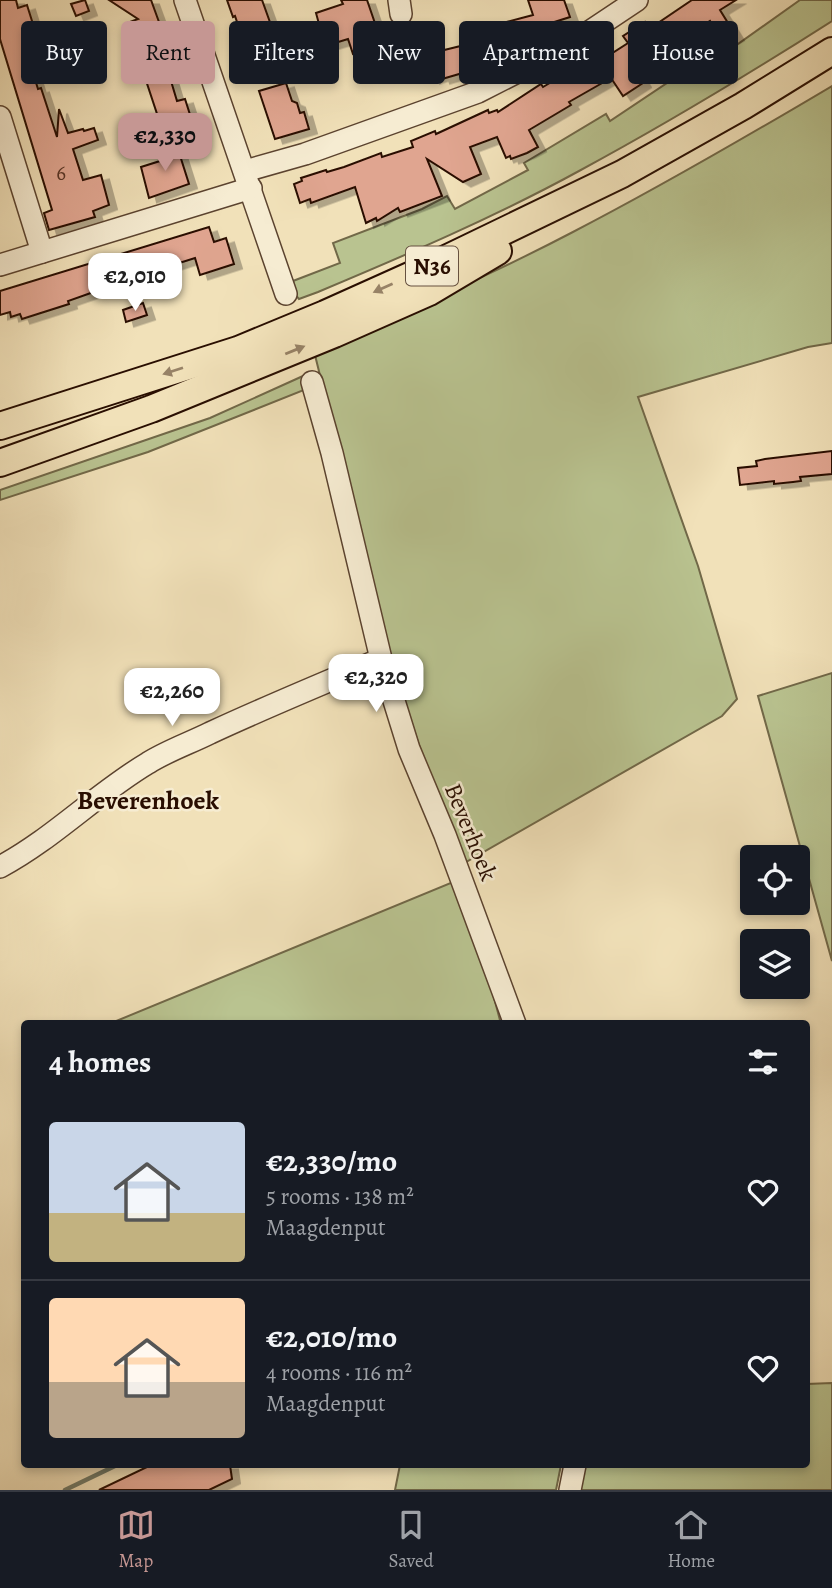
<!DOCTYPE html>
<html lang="en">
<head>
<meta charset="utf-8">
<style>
  body { margin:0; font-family:Alegreya,serif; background:#20242c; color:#f1f3f6; height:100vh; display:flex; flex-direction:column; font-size:26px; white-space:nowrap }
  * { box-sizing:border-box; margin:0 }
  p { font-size:23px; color:#9ea1a6 }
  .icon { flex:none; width:38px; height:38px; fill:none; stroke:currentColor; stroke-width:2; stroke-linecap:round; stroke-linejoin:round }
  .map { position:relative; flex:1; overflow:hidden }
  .panel { position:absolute; left:21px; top:1020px; width:789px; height:448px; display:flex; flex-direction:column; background:#171b24; border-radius:7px; box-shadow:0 4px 10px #0003 }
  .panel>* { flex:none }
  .banner { position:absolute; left:21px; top:21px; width:791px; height:63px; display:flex; gap:14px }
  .fabs { position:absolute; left:740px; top:845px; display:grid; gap:14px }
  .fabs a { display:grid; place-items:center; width:70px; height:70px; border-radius:7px; background:#171b24; box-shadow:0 4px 10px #0003; font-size:35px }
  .price { position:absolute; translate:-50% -60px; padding:0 16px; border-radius:14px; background:#fff; color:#222; font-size:23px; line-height:46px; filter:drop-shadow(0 2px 4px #0008) }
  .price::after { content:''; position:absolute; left:50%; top:42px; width:21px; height:16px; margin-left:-10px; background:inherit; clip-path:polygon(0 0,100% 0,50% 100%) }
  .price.active { background:#c59692; color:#111 }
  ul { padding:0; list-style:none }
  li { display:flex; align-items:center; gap:21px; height:175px; padding:0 28px }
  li+li { border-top:2px solid #363941 }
  li span { display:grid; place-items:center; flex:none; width:196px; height:140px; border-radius:7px; color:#555 }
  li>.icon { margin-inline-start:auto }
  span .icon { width:84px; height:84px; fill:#fffc; stroke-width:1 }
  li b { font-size:30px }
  h2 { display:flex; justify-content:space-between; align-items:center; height:84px; padding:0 28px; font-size:30px }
  .chip { padding:0 24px; border-radius:7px; background:#171b24; box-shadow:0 4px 10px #0003; font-size:24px; line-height:63px }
  .chip.active { background:#c59692; color:#111 }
  .menu { display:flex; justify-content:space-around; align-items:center; height:98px; border-top:2px solid #363941; background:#171b24; font-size:19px; color:#9ea1a6 }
  .menu a { display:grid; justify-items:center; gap:4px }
  .menu .active { color:#c59692 }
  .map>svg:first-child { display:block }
</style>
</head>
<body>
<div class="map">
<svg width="832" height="1490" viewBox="0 0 832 1490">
  <defs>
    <filter id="shadow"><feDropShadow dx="8" dy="4.5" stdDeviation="0" flood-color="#0004"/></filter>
  </defs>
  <rect width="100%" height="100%" fill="#f1e1b9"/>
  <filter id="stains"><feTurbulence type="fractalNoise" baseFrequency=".00286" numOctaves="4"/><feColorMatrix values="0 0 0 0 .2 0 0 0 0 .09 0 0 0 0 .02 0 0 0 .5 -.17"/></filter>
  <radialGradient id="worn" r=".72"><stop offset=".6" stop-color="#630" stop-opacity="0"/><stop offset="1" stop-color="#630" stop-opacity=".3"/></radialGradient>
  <g fill="#b9c390" stroke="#716848" stroke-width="2">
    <path d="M800 0H832V21C749 74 666 124 579 171 495 217 406 255 318 292L299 299 295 294 293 281 340 263 333 243 422 209 447 196 455 209 528 170 524 163 606 114 610 121 724 45 728 51Z"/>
    <path d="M832 86V343L808 347 638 397 698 566 737 699 722 716 466 862 420 748 388 651 314 351C400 314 487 277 571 233 660 187 746 137 832 86Z"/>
    <path d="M303 376 306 378 309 388 148 452 0 500V490L210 418Z"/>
    <path d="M832 673V961L758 696Z"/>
    <path d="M453 882 484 960 501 1024H109Z"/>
    <path d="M832 1383V1490H579L583 1465H807V1384Z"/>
    <path d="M400 1465H561L556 1490H395Z"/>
  </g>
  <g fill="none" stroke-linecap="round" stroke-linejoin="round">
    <path stroke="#6e7866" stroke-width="4.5" d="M65 1490 117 1465"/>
  </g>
  <g fill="#e0a590" stroke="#290e01" stroke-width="2" filter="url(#shadow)">
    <path d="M0 0H16L18 8 27 5 42 53 28 57 38 89 41 88 57 137 59 109 68 133 83 129 84 131 94 128 98 140 73 149 83 180 101 175 109 205 93 211 95 217 49 230 44 213 52 210 0 39Z"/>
    <path d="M85 0 89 11 76 16 71 4Z"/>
    <path d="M109 0H151L176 69 168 71 177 101 185 99 193 124 185 126 188 134 166 141 127 23 138 19Z"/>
    <path d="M227 0H262L271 25 277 23 287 57 270 62 266 49 248 55 235 16 233 17Z"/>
    <path d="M341 0H367L378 32 386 30 390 44 353 54 348 39 325 46 316 13 343 4Z"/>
    <path d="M528 0H564L570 17 523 32 526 41 518 44V46L472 60 474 66 465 69 466 72 442 79 441 76 432 79 426 58 437 55 436 52 481 41 478 33 489 30 488 27 533 15Z"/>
    <path d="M692 0H736L720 10 736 36 724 43 710 21 678 42 687 56 670 68 657 48 632 65 643 83 623 96 611 78 569 102 571 105 529 130 538 147 527 153 511 159 510 156 506 158 497 137 470 147 481 174 463 182 427 159 442 196 400 212 398 208 377 221 376 218 366 223 355 187 311 203 310 199 300 203 294 184 302 181 301 178 326 170 327 172 344 167 381 153 382 157 413 147 411 141 435 131 436 134 488 110 489 113 497 110 498 112 541 84 543 87 570 71 568 68 591 55 595 62 603 59 628 43 623 36 645 22 649 29Z"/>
    <path d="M286 83 292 101 297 103 300 113 304 112 309 129 275 139 259 91Z"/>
    <path d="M177 146 189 184 149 198 141 167 160 161 158 152Z"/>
    <path d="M209 227 214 242 226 238 234 264 200 275 195 258 154 271 156 277 138 283 133 284 130 275 101 285 102 289 68 301 69 304 22 319 20 314 11 317 10 312 0 315V291Z"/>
    <path d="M143 303 147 315 126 322 123 310Z"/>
    <path d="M832 451V474L800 477 801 481 793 482 774 484V481L740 485 738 468 757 466 756 461 765 459Z"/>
    <path d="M151 1465H230L232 1479 209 1490H99Z"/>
  </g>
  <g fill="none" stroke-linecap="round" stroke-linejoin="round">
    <g stroke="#5b432f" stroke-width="24">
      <g id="minor">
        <path d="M185 0 286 294"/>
        <path d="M399 0 401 14"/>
        <path d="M0 117 42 252"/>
        <path d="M245 171 305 154 478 92 568 46 637 0"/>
        <path d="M0 265 251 188"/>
        <path d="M312 382 332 453 381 659 409 749 445 835 515 1024"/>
        <path d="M0 867C54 838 96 794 148 763 167 751 190 743 210 733 266 707 324 683 381 659"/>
        <path d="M570 1490 575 1465"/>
      </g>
    </g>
    <g stroke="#290e01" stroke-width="30">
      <g id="major">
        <path d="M0 426 238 350 325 314 423 270 622 174 743 106 832 51"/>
        <path d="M0 463 151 409 334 334 429 292 498 251"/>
      </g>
    </g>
    <use href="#minor" stroke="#f6ecd2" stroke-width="21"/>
    <use href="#major" stroke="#f1e1b9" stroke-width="26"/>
  </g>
  <defs><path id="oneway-solid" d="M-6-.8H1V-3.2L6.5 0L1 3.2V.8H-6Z" transform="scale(1.75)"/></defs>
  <g fill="#978266">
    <use href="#oneway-solid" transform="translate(383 288) rotate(156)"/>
    <use href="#oneway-solid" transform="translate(295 350) rotate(-22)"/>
    <use href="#oneway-solid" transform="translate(173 371) rotate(162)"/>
  </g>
  <g text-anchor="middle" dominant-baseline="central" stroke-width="5" stroke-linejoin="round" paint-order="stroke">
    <g font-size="21" fill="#573425">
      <text x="61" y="173">6</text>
    </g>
    <rect fill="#f6ecd2" stroke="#665140" stroke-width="2" x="406" y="246.5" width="52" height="39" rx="5"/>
    <g font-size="23" font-weight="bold" fill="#290e01">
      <text x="432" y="266">N36</text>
    </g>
    <g font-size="24" fill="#290e01" stroke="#f6ecd2">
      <text transform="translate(471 832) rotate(68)">Beverhoek</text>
    </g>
    <g font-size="26" font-weight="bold" fill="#290e01" stroke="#f6ecd2">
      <text x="148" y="800">Beverenhoek</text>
    </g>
  </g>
  <rect width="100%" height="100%" filter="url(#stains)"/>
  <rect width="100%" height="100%" fill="url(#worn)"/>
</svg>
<div class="fabs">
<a><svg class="icon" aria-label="locate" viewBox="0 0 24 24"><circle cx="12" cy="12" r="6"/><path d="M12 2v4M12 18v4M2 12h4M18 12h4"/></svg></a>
<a><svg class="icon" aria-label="layers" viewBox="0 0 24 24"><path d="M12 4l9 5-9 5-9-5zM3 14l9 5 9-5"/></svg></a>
</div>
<b class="price active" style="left:165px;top:173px">€2,330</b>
<b class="price" style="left:135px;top:313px">€2,010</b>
<b class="price" style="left:376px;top:714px">€2,320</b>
<b class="price" style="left:172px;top:728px">€2,260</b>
<div class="banner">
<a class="chip">Buy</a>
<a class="chip active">Rent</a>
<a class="chip">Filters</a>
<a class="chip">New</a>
<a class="chip">Apartment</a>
<a class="chip">House</a>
</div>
<section class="panel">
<h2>4 homes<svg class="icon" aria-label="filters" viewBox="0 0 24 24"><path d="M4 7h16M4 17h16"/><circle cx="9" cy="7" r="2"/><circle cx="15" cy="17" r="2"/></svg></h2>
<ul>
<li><span style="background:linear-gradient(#c9d6e8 65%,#c2b280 0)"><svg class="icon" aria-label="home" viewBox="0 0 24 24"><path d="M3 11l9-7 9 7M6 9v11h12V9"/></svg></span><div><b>€2,330/mo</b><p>5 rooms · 138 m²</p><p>Maagdenput</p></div><svg class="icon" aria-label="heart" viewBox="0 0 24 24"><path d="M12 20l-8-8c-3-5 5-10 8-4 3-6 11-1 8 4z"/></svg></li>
<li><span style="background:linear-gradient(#ffd9b3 60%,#b9a48a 0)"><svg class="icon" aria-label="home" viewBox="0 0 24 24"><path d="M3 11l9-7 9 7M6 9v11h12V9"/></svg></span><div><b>€2,010/mo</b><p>4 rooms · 116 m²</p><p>Maagdenput</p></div><svg class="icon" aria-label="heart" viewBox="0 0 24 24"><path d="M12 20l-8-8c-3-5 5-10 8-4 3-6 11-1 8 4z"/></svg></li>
</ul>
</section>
</div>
<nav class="menu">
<a class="active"><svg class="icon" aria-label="map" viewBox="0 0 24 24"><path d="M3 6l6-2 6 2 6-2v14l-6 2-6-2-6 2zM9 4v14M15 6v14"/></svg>Map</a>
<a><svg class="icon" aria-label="saved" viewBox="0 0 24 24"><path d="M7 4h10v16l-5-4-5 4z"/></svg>Saved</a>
<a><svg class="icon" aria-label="home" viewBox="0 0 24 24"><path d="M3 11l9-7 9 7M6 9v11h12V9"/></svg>Home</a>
</nav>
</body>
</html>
